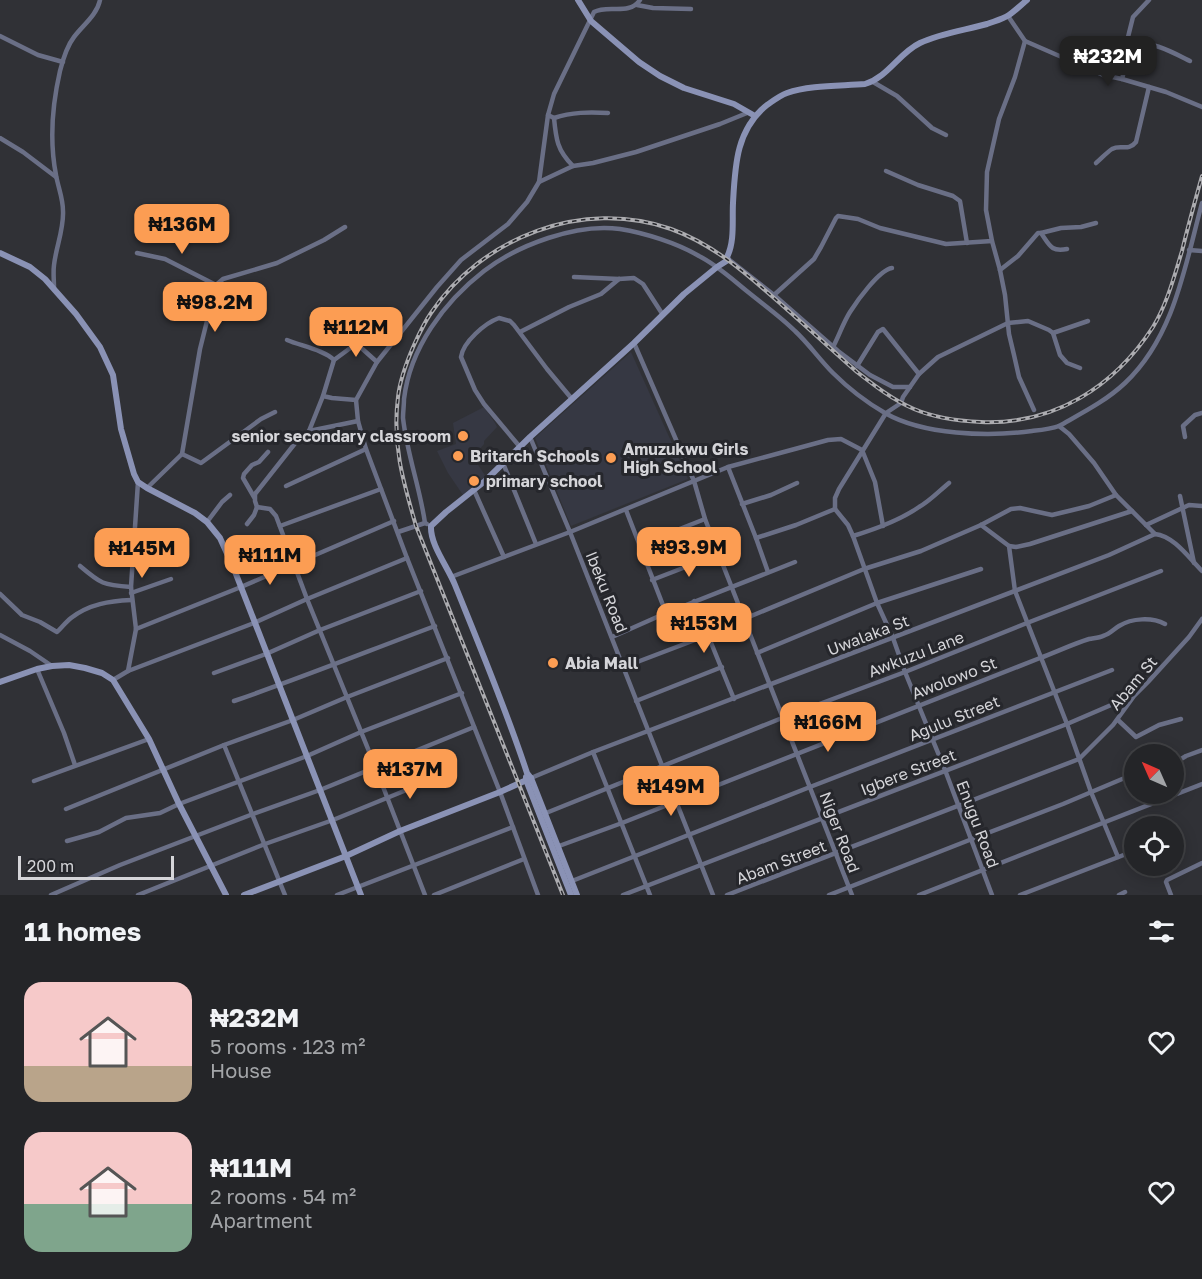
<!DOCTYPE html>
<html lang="en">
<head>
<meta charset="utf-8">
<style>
  body { margin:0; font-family:"Golos Text",sans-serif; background:#2c2d30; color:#f1f3f6; height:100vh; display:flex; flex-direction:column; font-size:22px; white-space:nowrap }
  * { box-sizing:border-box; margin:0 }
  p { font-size:20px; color:#a3a5a8 }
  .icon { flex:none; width:33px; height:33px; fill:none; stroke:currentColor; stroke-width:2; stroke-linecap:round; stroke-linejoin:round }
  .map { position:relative; height:895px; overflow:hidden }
  .sheet { display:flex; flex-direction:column; background:#242528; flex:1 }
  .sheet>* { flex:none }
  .needle { width:39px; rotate:315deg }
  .fabs { position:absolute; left:1124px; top:744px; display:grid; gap:12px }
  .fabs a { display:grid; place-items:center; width:60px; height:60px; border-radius:50%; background:#242528; box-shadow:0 3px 15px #0003,0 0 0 2px #414245; font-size:30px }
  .scale { position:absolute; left:18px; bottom:15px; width:156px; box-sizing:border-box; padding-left:6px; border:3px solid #d5d5d9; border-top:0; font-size:16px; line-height:21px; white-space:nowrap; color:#d5d5d9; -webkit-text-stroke:4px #26272c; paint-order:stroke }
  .price { position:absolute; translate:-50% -51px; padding:0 14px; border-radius:12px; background:#fc9d53; color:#111; font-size:20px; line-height:39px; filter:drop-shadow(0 2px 3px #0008) }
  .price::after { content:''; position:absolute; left:50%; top:36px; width:18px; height:14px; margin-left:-9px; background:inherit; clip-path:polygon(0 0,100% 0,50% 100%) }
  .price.current { background:#222; color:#fff }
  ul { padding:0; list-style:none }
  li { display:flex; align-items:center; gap:18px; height:150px; padding:0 24px }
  li span { display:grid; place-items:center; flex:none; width:168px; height:120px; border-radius:18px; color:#555 }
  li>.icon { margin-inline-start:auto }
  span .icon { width:72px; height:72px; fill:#fffc; stroke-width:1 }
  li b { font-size:26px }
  h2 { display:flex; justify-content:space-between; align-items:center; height:72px; padding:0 24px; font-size:26px }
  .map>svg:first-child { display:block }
</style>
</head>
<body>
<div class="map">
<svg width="1202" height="895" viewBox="0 0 1202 895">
  <rect width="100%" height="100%" fill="#303136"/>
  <g fill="#363843">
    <path d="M631 352 688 479 571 526 535 438Z"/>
    <path d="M484 407 495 423 497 427 484 441V444L478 451 475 460 486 477 463 495 448 473 437 451 456 444 453 423Z"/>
  </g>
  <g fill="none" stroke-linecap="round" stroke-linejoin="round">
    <g stroke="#6a6f86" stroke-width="4.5">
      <path d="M637 5 653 8 691 9"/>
      <path d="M1008 16 1025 41 1015 77 999 119 987 172 986 210 992 241 1000 270 1005 295 1009 334 1014 355 1019 377 1034 410"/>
      <path d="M0 36 38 55 63 62"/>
      <path d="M1025 41 1103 75 1122 79 1166 92 1202 107"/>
      <path d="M1130 44C1151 40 1172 52 1190 61"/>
      <path d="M1122 79 1128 56 1130 44 1128 37 1133 17 1149 0"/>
      <path d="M873 82 897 96 932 128 946 135"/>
      <path d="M548 115 554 118C556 139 557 150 573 166"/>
      <path d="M554 118C572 112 589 112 608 113"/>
      <path d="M0 138 23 152 56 177"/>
      <path d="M1096 163C1101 159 1106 153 1112 149 1121 144 1128 152 1136 142L1149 87"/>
      <path d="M886 171 918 185 953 196 960 201 967 243"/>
      <path d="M539 182 573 166 593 163 636 152 720 124 747 113"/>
      <path d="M1041 233 1061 228 1081 227 1096 223"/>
      <path d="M1189 250 1202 251"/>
      <path d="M137 253 165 259 216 285"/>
      <path d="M727 258 774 295 838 351 870 375 893 387H910"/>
      <path d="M1000 270 1018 256 1038 233H1041C1050 246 1051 252 1067 249"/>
      <path d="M574 277 619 279 634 278 643 284 663 315"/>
      <path d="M54 288C54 280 53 273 54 265 56 247 64 229 63 211 63 198 58 187 56 175 49 139 52 106 60 71 63 59 67 46 74 37 83 25 97 15 100 0"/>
      <path d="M774 295 814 259 821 247 836 218 838 216 858 219 880 228 946 244 992 241"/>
      <path d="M520 332 569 307 601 294 619 279"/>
      <path d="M1053 333 1088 321"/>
      <path d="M287 340C301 346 324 350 334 360"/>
      <path d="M634 343 694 481 705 519 732 588 852 895"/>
      <path d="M833 347C839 336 843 323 850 312 857 301 879 270 892 268"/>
      <path d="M857 366 878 332 883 329 919 374"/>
      <path d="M356 400 332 398 323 396 334 360 353 346 358 345 377 362"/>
      <path d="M1059 426C1082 413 1106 401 1125 383 1174 337 1185 266 1202 203"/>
      <path d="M309 431 323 396"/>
      <path d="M530 437 570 532 713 895"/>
      <path d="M1185 437 1183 426 1195 415 1202 413"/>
      <path d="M520 447 484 404 475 390 461 357C463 342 485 323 499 318L510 321 514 325 547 369 572 399"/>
      <path d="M182 454 201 463 261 419 275 412"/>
      <path d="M503 463 536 544"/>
      <path d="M728 467 756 538"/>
      <path d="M286 486 366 449"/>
      <path d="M147 488 182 454 200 349 216 285 223 279 277 263 324 240 345 227"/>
      <path d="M474 490 504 557"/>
      <path d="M1180 496 1194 563"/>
      <path d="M254 497 243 478 244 474 252 465 259 462 268 452"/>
      <path d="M742 504 771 495 797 483"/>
      <path d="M257 507 255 501V494L300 437 309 431 358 421"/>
      <path d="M835 509V498L839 489 886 413 901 403 903 397 919 374 938 357 1008 323 1028 321 1049 330 1053 333 1060 355 1067 363 1080 368"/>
      <path d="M626 510 666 613"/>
      <path d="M207 522 222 502 230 495"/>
      <path d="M425 523C420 488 407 454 403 418 403 412 404 405 404 399 410 348 444 302 484 271 518 245 576 223 620 229 645 233 677 243 699 256 717 265 733 280 748 292 764 305 781 317 795 331 809 344 819 359 833 373 848 388 866 402 885 413 923 435 988 437 1032 431 1041 430 1051 429 1059 426L1069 434 1094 463 1116 495 1155 534"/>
      <path d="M247 524 254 515 257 507 270 509 276 516 307 599 375 766 425 895"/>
      <path d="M981 525 1009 546 1015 591 1067 724 1091 792 1118 857"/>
      <path d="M1146 525 1189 505 1202 506"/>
      <path d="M280 526 381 489"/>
      <path d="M398 532 425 523 427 524"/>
      <path d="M853 536C876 529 899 521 919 507 930 501 939 491 949 483"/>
      <path d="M639 545 705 519"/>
      <path d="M1009 546 1016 547 1030 544 1132 511"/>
      <path d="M80 566C101 584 103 585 131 587"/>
      <path d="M768 572 756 538 796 525 835 509 848 525 853 536 877 603 893 638 905 672 945 770 992 895"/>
      <path d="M451 577 570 532 728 467 828 440 841 439 862 450 875 482 883 526"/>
      <path d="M652 580 719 554"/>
      <path d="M131 593 171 579"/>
      <path d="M0 594 22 615 40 622 57 632C62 627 66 622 71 618 89 604 110 601 131 600"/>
      <path d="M694 601 734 699"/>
      <path d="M744 619 864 569 921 551 981 525 1011 509 1020 508 1052 515 1089 506 1116 495"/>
      <path d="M136 629 241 587 394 521"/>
      <path d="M0 635 30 651 52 666"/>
      <path d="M612 637 666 613 795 562"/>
      <path d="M757 653 877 603 981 569"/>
      <path d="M624 667 708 635"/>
      <path d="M37 669 64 733 75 765"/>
      <path d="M128 671 136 629 131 587 138 482"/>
      <path d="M214 673 266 654 320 630 421 591"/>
      <path d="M113 680 128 671 254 623 307 599 407 558"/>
      <path d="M234 701C301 678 368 651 435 626"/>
      <path d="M636 701 722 667"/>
      <path d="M1118 720 1136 737 1159 725 1181 719"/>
      <path d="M224 745 285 895"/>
      <path d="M593 752 650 895"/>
      <path d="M1173 764 1186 756 1202 750"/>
      <path d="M531 778 593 752 1109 555 1155 534C1174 536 1189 558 1202 571"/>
      <path d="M34 781 149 739"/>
      <path d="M66 809 224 745 293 720 347 697 448 658"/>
      <path d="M546 813 782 718 905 672 1027 623 1161 571"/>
      <path d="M67 841 99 832 126 818 160 813 179 804 307 756 361 732 462 693"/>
      <path d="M559 846 622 823 1040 658C1056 652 1073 644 1089 639 1094 638 1099 638 1103 636 1110 634 1114 629 1119 626 1132 618 1152 617 1165 624"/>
      <path d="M572 881 810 787 1112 670"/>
      <path d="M51 895 120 865 253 814 320 790 474 727"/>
      <path d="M138 895 265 844 333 820 426 782"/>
      <path d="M337 895 513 827"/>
      <path d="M434 895 524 859"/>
      <path d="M538 895 500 792 407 558 366 449 358 421 356 400 377 362 437 287 461 260 508 224 527 202 539 182 548 115 554 94 594 12C608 4 629 16 640 0"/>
      <path d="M623 895 1067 724 1132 696"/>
      <path d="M727 895 1079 759 1113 725 1134 696 1148 682 1189 637 1202 619"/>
      <path d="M829 895 972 839 1063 804 1134 774"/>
      <path d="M919 895 1202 784"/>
      <path d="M1020 895 1134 851"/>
      <path d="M1119 895 1125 892"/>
      <path d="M1171 895 1166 882 1167 880 1202 863"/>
    </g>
    <g stroke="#8a92b5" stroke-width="6">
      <path d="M578 0 591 21 639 62 660 76 684 88 734 104 755 116"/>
      <path d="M0 253 30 267 45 279 76 314 100 347 113 375 121 429 134 474 138 482 147 488 195 513 207 522 220 538 234 569 361 895"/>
      <path d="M0 682 37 669 52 666 69 665 85 668 102 673 113 680 149 739 179 804 226 895"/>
      <path d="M526 777V780L571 895"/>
      <path d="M244 895 346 856 400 831 500 792 531 778"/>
      <path d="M577 895 531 778 527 773C506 709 480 647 455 585 448 567 430 545 431 526L446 512 485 481 530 437 634 343 684 294 717 267 728 260 727 257C735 241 732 220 733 203 735 166 736 130 767 105 773 101 779 96 787 93 809 85 841 86 865 84 888 77 899 53 920 43 941 33 966 30 987 24 995 21 1003 19 1009 15 1015 11 1021 5 1027 0"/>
    </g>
    <g stroke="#acacb0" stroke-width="4">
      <path id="rail" d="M563 895 416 526C403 481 392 444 398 397 400 379 407 361 414 345 419 334 424 323 431 313 482 237 583 198 671 229 715 245 748 275 782 305 807 327 832 350 857 372 875 386 893 400 914 409 935 418 959 421 981 422 1054 425 1114 387 1153 327 1167 304 1174 277 1182 251 1188 226 1195 201 1202 176"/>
    </g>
    <use href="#rail" stroke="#26272c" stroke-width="1.5" stroke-dasharray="4.5" stroke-linecap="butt"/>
  </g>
  <g fill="#fc9d53" stroke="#26272c" stroke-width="2">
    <circle cx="463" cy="436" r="6"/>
    <circle cx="458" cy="456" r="6"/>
    <circle cx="611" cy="458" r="6"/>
    <circle cx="474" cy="481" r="6"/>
    <circle cx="553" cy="663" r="6"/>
  </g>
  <g text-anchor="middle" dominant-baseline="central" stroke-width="6" stroke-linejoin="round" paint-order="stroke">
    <g font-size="16" font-weight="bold" fill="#d5d5d9" stroke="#26272c" text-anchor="start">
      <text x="451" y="436" text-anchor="end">senior secondary classroom</text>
      <text x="623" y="449">Amuzukwu Girls<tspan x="623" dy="18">High School</tspan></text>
      <text x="470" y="456">Britarch Schools</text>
      <text x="486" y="481">primary school</text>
      <text x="565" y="663">Abia Mall</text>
    </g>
    <g font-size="16" fill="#d5d5d9" stroke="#26272c">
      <text transform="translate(607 592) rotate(68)">Ibeku Road</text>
      <text transform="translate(868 635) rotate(-21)">Uwalaka St</text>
      <text transform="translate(916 654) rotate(-21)">Awkuzu Lane</text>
      <text transform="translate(954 678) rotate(-21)">Awolowo St</text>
      <text transform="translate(1133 683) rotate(-50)">Abam St</text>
      <text transform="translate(954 718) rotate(-22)">Agulu Street</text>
      <text transform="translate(908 772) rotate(-21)">Igbere Street</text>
      <text transform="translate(978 824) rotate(69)">Enugu Road</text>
      <text transform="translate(840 832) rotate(69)">Niger Road</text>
      <text transform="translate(781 862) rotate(-21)">Abam Street</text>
    </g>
  </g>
</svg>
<div class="fabs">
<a><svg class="needle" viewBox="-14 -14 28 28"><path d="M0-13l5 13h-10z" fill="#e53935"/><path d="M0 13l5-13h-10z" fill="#a3a5a8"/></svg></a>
<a><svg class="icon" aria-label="locate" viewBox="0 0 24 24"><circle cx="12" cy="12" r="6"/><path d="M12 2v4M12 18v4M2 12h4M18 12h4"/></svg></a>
</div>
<div class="scale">200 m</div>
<b class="price current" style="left:1108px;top:87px">₦232M</b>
<b class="price" style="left:182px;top:255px">₦136M</b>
<b class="price" style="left:215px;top:333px">₦98.2M</b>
<b class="price" style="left:356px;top:358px">₦112M</b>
<b class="price" style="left:689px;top:578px">₦93.9M</b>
<b class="price" style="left:142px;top:579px">₦145M</b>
<b class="price" style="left:270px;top:586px">₦111M</b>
<b class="price" style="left:704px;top:654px">₦153M</b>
<b class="price" style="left:828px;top:753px">₦166M</b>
<b class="price" style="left:410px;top:800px">₦137M</b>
<b class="price" style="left:671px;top:817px">₦149M</b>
</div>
<section class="sheet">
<h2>11 homes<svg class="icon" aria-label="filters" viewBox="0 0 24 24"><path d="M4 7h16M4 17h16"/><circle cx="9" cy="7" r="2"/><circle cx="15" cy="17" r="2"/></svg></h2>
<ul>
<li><span style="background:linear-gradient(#f6c9c9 70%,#b9a48a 0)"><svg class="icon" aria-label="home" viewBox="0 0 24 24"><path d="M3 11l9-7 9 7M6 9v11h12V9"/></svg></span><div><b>₦232M</b><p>5 rooms · 123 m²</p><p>House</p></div><svg class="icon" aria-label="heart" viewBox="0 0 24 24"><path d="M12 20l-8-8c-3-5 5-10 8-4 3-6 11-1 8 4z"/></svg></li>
<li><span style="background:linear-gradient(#f6c9c9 60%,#7fa58c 0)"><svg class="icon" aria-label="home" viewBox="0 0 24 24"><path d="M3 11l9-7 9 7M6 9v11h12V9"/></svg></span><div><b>₦111M</b><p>2 rooms · 54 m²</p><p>Apartment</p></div><svg class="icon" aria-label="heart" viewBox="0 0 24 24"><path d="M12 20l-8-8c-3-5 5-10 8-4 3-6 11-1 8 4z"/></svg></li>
</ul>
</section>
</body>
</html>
